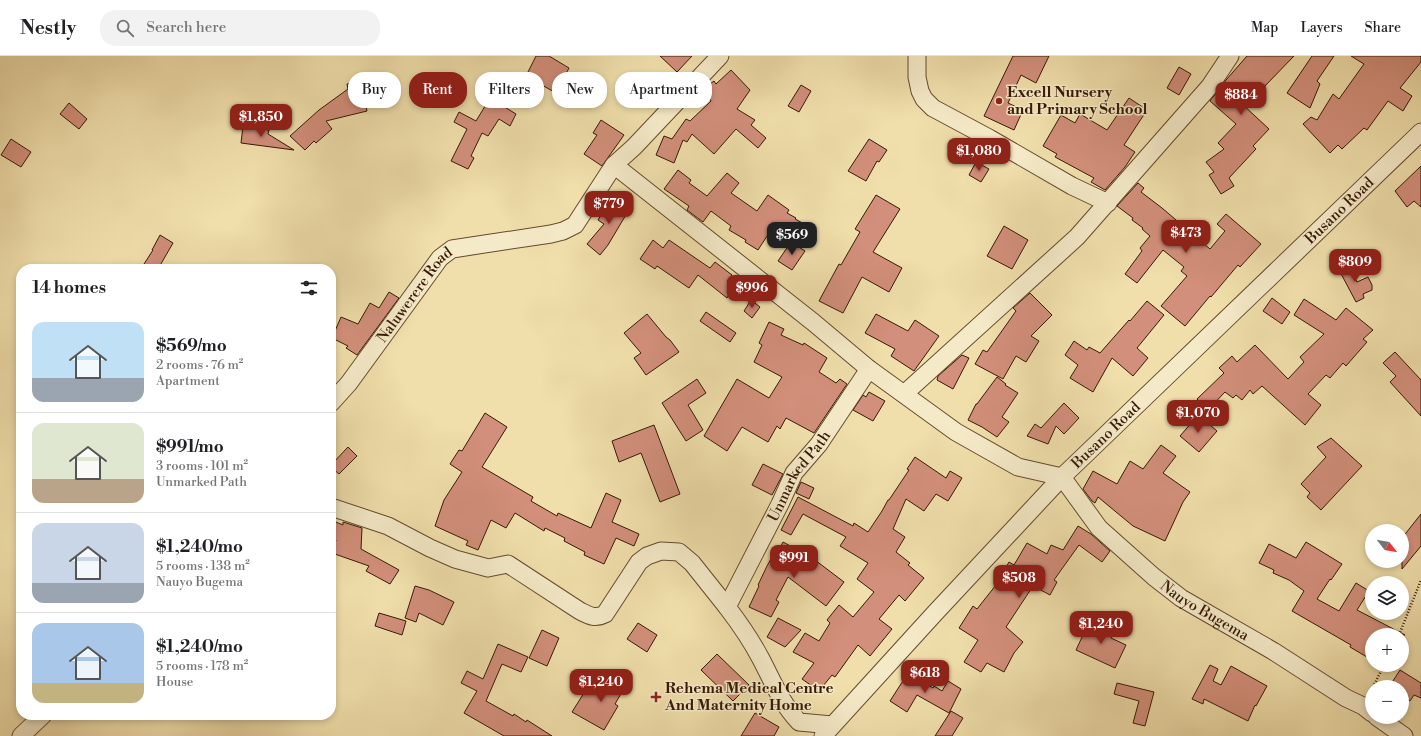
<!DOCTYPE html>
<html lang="en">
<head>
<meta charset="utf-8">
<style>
  body { margin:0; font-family:"Libre Bodoni",serif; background:#f2f2f2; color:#202124; height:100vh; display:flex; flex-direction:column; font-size:15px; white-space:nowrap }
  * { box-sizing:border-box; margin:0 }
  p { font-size:13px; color:#757577 }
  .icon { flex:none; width:22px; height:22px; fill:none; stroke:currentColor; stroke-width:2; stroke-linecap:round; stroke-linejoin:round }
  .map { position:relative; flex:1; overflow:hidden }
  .panel { position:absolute; left:16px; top:208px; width:320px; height:456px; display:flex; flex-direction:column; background:#fff; border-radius:16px; box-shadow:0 2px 6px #0003 }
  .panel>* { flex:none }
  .banner { position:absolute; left:348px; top:16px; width:380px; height:36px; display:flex; gap:8px }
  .needle { width:26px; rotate:121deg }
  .buttons { position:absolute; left:1365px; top:468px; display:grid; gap:8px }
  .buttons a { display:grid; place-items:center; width:44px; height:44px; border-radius:50%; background:#fff; box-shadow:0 2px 6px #0003; font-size:20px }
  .price { position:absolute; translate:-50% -34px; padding:0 9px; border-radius:8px; background:#8f2418; color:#fff; font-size:13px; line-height:26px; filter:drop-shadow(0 1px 2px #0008) }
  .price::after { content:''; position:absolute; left:50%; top:24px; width:12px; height:9px; margin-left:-6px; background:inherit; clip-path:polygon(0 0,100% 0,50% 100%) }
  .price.active { background:#222; color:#fff }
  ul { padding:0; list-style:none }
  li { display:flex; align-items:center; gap:12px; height:100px; padding:0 16px }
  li+li { border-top:1px solid #e0e0e0 }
  li span { display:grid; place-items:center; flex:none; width:112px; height:80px; border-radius:12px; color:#555 }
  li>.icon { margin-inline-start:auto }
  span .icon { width:48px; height:48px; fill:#fffc; stroke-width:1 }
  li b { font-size:17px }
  h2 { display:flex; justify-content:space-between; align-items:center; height:48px; padding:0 16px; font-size:17px }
  .tag { padding:0 14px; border-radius:16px; background:#fff; box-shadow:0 2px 6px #0003; font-size:14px; line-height:36px }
  .tag.active { background:#8f2418; color:#fff }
  header { display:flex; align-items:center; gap:24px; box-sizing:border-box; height:56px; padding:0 20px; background:#fff; border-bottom:1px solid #e0e0e0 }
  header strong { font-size:19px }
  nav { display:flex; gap:22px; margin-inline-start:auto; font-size:14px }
  .search { width:280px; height:36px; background:#f2f2f2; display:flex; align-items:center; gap:10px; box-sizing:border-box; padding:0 14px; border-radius:16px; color:#757577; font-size:15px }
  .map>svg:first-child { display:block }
</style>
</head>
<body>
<header>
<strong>Nestly</strong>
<div class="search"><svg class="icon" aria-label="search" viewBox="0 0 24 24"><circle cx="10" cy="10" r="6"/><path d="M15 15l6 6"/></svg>Search here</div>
<nav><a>Map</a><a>Layers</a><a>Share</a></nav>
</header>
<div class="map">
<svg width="1421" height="680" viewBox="0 0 1421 680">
  <rect width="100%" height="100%" fill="#f0dfab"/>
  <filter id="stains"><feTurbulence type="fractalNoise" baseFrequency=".005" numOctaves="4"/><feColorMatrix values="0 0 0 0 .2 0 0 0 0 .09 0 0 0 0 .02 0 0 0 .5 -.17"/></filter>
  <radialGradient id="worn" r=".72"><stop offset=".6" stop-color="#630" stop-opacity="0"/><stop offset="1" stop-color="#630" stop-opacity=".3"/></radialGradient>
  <g fill="#d28f7b" stroke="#371905">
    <path d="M536 0H549L569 12 556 37 526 20Z"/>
    <path d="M660 0H692L677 16Z"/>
    <path d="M1013 0H1049L1036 27 1021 19 1008 47 1023 54 1014 74 984 60Z"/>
    <path d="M1247 0H1294L1264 31 1259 26 1241 47 1269 73 1253 90 1256 93 1229 122 1234 130 1221 138 1209 119 1214 116 1206 106 1224 93 1218 87 1236 68 1210 45 1226 24Z"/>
    <path d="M1312 0H1334L1317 25 1320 28 1310 52 1287 37Z"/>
    <path d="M1351 0H1421V6L1400 32 1412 40 1403 55 1388 45 1367 74 1364 72 1342 93 1338 89 1330 97 1303 68 1311 61 1317 64 1333 38 1339 43 1364 8Z"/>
    <path d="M1179 11 1191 18 1179 39 1167 32Z"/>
    <path d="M731 14 750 34 737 53 755 64 751 69 766 82 758 92 736 73 714 98 692 78 687 86 683 84 674 107 656 99 664 80 672 83 686 63 690 65 711 45 703 33 714 25 716 28Z"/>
    <path d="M384 21 387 33 364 39 367 55 326 65 332 73 316 87 314 85 305 94 290 80 319 54 348 33 347 28Z"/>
    <path d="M801 29 811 35 799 56 788 50Z"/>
    <path d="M490 42 516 58 510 70 499 63 488 80 482 77 471 100 474 102 468 113 451 105 467 73 454 66 459 56 476 65Z"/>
    <path d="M1129 42 1147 54 1124 89 1135 96 1125 111 1105 134 1091 126 1094 122 1055 101 1057 98 1043 90 1061 59 1075 67 1080 58 1107 74Z"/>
    <path d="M69 47 87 63 79 73 60 58Z"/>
    <path d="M601 64 624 79 602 110 584 98 597 79 593 77Z"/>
    <path d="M243 70 269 74 268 78 294 94 241 87Z"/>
    <path d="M11 83 31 96 21 111 1 99Z"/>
    <path d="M869 83 887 94 879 106 877 105 866 125 848 115Z"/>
    <path d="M976 106 989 113 981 126 969 119Z"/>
    <path d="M1421 110V151L1414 145 1407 151 1395 135Z"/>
    <path d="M678 114 691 124 689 127 707 140 727 117 739 127 731 137 757 155 768 139 789 154 787 157 796 162 795 163 810 171 801 189 771 174 758 194 745 186 746 184 729 174 731 170 711 155 703 166 687 154 689 150 664 133Z"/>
    <path d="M1138 127 1144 132 1141 136 1162 152 1210 193 1225 175 1217 168 1226 158 1261 188 1240 211 1238 209 1211 241 1210 240 1185 270 1161 250 1187 220 1181 215 1184 211 1163 194 1137 227 1125 218 1142 195 1140 192 1150 180 1142 173 1143 172 1132 164 1133 162 1117 150Z"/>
    <path d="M876 139 900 153 873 196 902 212 889 236 862 221 843 257 819 245 839 208 841 209 860 176 855 173Z"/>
    <path d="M612 141 630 152 608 189 600 199 587 188 604 168 598 164Z"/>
    <path d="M1004 170 1028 184 1012 213 987 200Z"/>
    <path d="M160 179 173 187 158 213H151L144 208 153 194H152Z"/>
    <path d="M653 184 663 192 669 184 710 212 715 206 732 219 727 225 734 230 727 242 698 219 689 232 657 210 655 213 640 203Z"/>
    <path d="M791 186 805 195 792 214 778 205Z"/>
    <path d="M1348 207 1357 226 1368 221 1372 229V234L1363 238 1364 242 1356 246 1338 212Z"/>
    <path d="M389 236 399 242 357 299 346 292 348 290 332 282 341 261 358 268 370 247 379 252Z"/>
    <path d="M1030 237 1052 259 1031 280 1039 285 1026 306 1016 300 1003 323 975 308 983 294 987 296 1016 255 1013 252Z"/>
    <path d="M1272 242 1290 256 1282 268 1263 255Z"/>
    <path d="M1304 243 1336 264 1346 252 1373 274 1363 283 1367 286 1346 310 1343 307 1330 322 1326 319 1308 338 1321 349 1305 369 1262 330 1253 338 1250 334 1242 344 1236 339 1233 342 1225 336 1208 354 1197 343 1224 317 1219 312 1232 300 1237 306 1255 289 1288 323 1304 306 1300 301 1324 278 1294 259Z"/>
    <path d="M751 244 760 251 752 262 744 255Z"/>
    <path d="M1147 245 1164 259 1137 292 1148 302 1133 320 1112 302 1093 336 1070 322 1078 309 1065 299 1074 285 1087 294 1089 291 1100 297 1129 264 1130 265Z"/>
    <path d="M706 256 736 277 730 286 700 265Z"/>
    <path d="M647 258 666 281 670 284 679 296 646 319 634 302 641 297 624 277Z"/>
    <path d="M876 258 908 275 915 264 939 280 914 315 891 300 895 293 865 277Z"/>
    <path d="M769 266 784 273 781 279 803 289 804 287 827 302 819 316 836 327 840 323 847 328 814 377 786 362 780 373 777 370 768 386 742 371 727 395 704 380 737 323 769 342 782 321 754 306 762 289 759 287Z"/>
    <path d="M1395 296 1421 324V360L1390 326 1396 320 1383 307Z"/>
    <path d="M962 299 969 302 953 333 937 324 938 320Z"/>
    <path d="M997 321 1006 328 1005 329 1018 337 1002 361 1009 366 997 381 982 371 968 364 976 348H977Z"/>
    <path d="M697 323 706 337 688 349 703 374 686 385 662 347Z"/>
    <path d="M869 336 885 345 873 365 853 354 863 339 866 341Z"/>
    <path d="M1064 347 1079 362 1064 378 1056 370 1048 388 1027 380 1035 368 1041 372Z"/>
    <path d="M485 357 507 371 482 411 533 441 531 445 557 460 558 457 591 472 606 437 621 444 612 466 639 478 634 490 616 482 604 508 584 499 585 496 564 485 565 482 545 472 544 475 515 457 506 472 491 464 478 494 466 489 468 485 435 470 444 444 462 416 450 408 459 394 462 395Z"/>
    <path d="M1198 359 1217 375 1199 396 1180 380Z"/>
    <path d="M654 369 680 438 660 446 641 397 619 406 612 385Z"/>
    <path d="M1331 382 1362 410 1321 454 1307 441 1310 437 1301 428 1326 401 1317 391Z"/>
    <path d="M1161 389 1176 400 1163 417 1190 436 1183 446 1165 485 1133 470 1098 441 1095 447 1092 445 1083 433 1093 415 1117 428 1130 405 1143 413Z"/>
    <path d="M348 391 357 400 339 418 331 411V409Z"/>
    <path d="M915 401 946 422 950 415 962 422 948 445 936 438 924 455 906 443 893 473 905 481 896 496 910 507 908 509 924 522 905 545 899 539 879 563 892 573 870 600 858 589 835 621 832 619 819 635 802 623 814 607 793 596 805 577 819 585 830 567 827 564 839 549 853 561 874 536 857 523 868 507 840 490 846 481 803 458 791 479 781 474 798 441 853 470 854 467 868 476 882 455 888 444H889L909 414 907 413Z"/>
    <path d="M763 408 783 418 772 439 752 429Z"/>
    <path d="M801 426 814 432 809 443 796 437Z"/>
    <path d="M1421 458V490L1402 513V482Z"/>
    <path d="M331 464 343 469V466L362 472 361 493 399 514 390 528 366 515 369 510 332 497 336 484 331 483Z"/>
    <path d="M1078 470 1091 478 1110 495 1102 506 1079 489 1054 524 1057 526 1050 539 1033 530 1006 571 1023 586 1014 597 1004 616 987 607 981 616 964 606 978 584 959 572 973 550 977 553 996 529 1009 506 1014 509 1027 487 1047 498 1051 489 1063 494Z"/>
    <path d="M783 486 811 501 844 526 826 550 788 521 776 544 779 546 771 561 749 551 759 530 758 529 767 510 772 501 774 503Z"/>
    <path d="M1306 486 1342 508 1331 524 1330 523 1317 543 1339 555 1356 527 1369 535 1357 554 1405 579H1372V604L1350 591 1351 589 1292 555 1304 535 1289 524 1273 517 1274 514 1259 507 1269 488 1296 502Z"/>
    <path d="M415 530 429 534 454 546 443 569 419 557 416 566 405 562Z"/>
    <path d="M379 557 406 565 402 579 375 570Z"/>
    <path d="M778 562 801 574 785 591 767 581Z"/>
    <path d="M1090 564 1114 575 1111 582 1126 589 1115 612 1076 594Z"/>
    <path d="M638 567 657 579 647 596 627 583Z"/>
    <path d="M542 574 559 582 547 610 529 602Z"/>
    <path d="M498 588 528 601 521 616 502 608 486 645 513 660 514 658 526 666 527 664 552 680H504L464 657 477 635 461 627 467 615 483 623Z"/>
    <path d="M717 598 749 629 733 645 701 614Z"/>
    <path d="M1210 609 1218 613 1213 625 1221 629 1231 610 1267 630 1256 650 1255 649 1248 665 1204 643 1203 648 1192 643Z"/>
    <path d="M1400 614 1421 627V642L1414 639 1410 645 1402 640V631H1389Z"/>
    <path d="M619 616 630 622 615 648 618 650 604 674 572 656 589 629 605 639Z"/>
    <path d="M908 617 933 632 934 630 942 635 948 625 961 633 949 657 917 639 907 656 890 645Z"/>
    <path d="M1117 627 1154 636 1145 670 1133 667 1139 645 1114 638Z"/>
    <path d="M951 655 963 662 952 680H935Z"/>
    <path d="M755 657 779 671 774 680H741Z"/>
  </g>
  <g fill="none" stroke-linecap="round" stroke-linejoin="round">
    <g stroke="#654a2e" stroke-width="19">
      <g id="minor">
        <path id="s1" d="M720 0 634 91 614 109 813 266 869 313 956 376 1018 411 1062 421 1099 472 1154 521 1181 542 1273 595 1346 642 1363 650 1372 657"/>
        <path d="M917 0V21L920 35 924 43 933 52 989 82 1072 130 1108 147"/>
        <path d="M904 338 1077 181 1210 30 1230 0"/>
        <path id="s2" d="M331 347 349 327 440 202 452 193 551 178 563 175 575 169 614 109"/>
        <path d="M331 451 388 470 430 492 455 503 488 512 508 508 580 555C590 560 595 563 605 558L639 506 647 500 661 495 679 496 692 507 727 551"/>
        <path d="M1377 661 1404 680"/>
        <path id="s3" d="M832 669 799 666C781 647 773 626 761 603 751 584 740 568 727 551L780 448 794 417 819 388 869 313"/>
        <path d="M21 680 43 659"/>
        <path id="s4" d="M823 680 935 557 1062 421 1421 76"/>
      </g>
    </g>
    <g stroke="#371905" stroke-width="2.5" stroke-dasharray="1 2" stroke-linecap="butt">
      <path d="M1399 579 1421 524"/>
      <path d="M1373 631 1384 609"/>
    </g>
    <use href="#minor" stroke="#f5eac8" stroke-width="17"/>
  </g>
  <g fill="#8f2418" stroke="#f5eac8" stroke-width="1.5">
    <circle cx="999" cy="45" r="4"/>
    <path d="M654 635h4v4h4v4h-4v4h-4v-4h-4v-4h4z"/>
  </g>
  <g text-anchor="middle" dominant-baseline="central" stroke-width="3" stroke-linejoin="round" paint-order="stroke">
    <g font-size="15" font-weight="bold" fill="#371905" stroke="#f5eac8" text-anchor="start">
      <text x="1007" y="36">Excell Nursery<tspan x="1007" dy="17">and Primary School</tspan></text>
      <text x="665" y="632">Rehema Medical Centre<tspan x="665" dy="17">And Maternity Home</tspan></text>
    </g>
    <g font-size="15" fill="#371905" stroke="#f5eac8">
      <text stroke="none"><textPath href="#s4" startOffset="737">Busano Road</textPath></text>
      <text stroke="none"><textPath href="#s2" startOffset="137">Naluwerere Road</textPath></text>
      <text stroke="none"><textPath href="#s4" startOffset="413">Busano Road</textPath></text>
      <text stroke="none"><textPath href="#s3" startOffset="319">Unmarked Path</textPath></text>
      <text stroke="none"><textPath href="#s1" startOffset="900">Nauyo Bugema</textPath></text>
    </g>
  </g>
  <rect width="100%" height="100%" filter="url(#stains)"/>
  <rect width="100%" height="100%" fill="url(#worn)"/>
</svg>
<div class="buttons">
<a><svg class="needle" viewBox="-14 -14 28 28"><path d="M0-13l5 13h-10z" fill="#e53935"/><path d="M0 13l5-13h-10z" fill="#757577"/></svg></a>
<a><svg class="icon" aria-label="layers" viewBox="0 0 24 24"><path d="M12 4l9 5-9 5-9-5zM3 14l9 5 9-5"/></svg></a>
<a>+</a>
<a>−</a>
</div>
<b class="price" style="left:1241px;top:60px">$884</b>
<b class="price" style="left:261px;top:82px">$1,850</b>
<b class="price" style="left:979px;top:116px">$1,080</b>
<b class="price" style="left:609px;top:169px">$779</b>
<b class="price" style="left:1186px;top:198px">$473</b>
<b class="price active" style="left:792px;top:200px">$569</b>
<b class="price" style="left:1355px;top:227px">$809</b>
<b class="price" style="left:752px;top:253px">$996</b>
<b class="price" style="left:1198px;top:378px">$1,070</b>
<b class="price" style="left:794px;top:523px">$991</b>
<b class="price" style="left:1019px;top:543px">$508</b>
<b class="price" style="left:1101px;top:589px">$1,240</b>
<b class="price" style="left:925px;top:638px">$618</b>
<b class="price" style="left:601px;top:647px">$1,240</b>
<div class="banner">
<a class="tag">Buy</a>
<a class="tag active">Rent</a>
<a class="tag">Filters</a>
<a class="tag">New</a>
<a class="tag">Apartment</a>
</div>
<section class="panel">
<h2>14 homes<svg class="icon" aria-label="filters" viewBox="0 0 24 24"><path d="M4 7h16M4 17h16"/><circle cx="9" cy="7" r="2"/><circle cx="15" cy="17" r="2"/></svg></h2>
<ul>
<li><span style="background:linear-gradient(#bfe0f5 70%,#9aa5b1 0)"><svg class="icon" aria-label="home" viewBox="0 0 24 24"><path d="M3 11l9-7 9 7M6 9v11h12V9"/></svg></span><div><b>$569/mo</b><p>2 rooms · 76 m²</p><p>Apartment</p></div></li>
<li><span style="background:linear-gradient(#dfe7d0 70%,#b9a48a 0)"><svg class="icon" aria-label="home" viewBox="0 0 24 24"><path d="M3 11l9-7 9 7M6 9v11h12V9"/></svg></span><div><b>$991/mo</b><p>3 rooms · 101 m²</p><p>Unmarked Path</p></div></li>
<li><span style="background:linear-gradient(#c9d6e8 75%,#9aa5b1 0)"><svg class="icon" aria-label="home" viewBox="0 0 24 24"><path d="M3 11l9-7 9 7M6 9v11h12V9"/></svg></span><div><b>$1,240/mo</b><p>5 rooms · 138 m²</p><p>Nauyo Bugema</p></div></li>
<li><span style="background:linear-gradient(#a9c7e8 75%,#c2b280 0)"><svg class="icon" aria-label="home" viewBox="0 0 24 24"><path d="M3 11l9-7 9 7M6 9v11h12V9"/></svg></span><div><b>$1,240/mo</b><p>5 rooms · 178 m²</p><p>House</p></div></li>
</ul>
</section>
</div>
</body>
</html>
